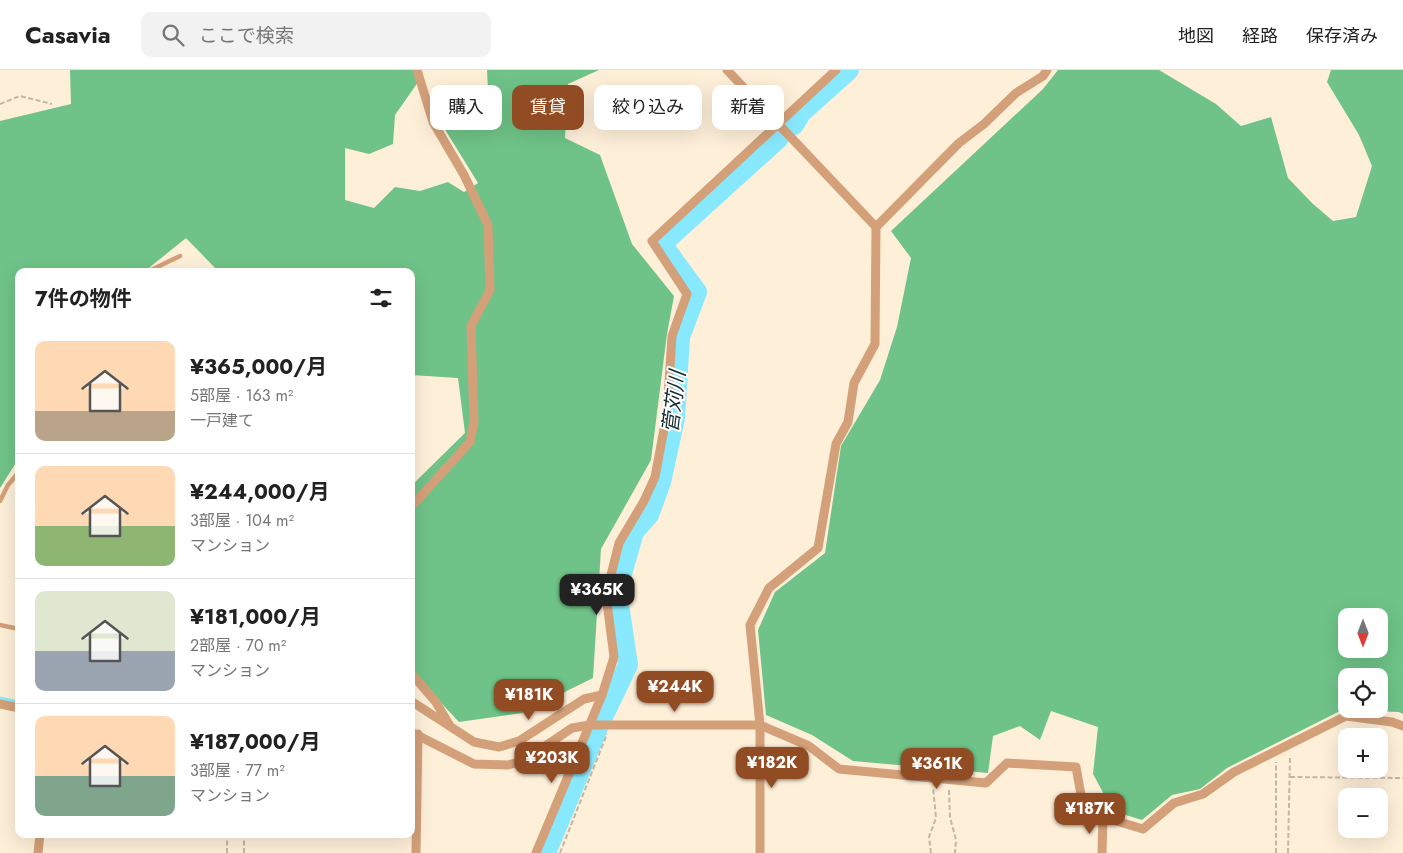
<!DOCTYPE html>
<html lang="ja">
<head>
<meta charset="utf-8">
<style>
  body { margin:0; font-family:Jost,"Noto Sans JP",sans-serif; background:#f2f2f2; color:#222; height:100vh; display:flex; flex-direction:column; font-size:19px; white-space:nowrap }
  * { box-sizing:border-box; margin:0 }
  p { font-size:16px; color:#767676 }
  .icon { flex:none; width:28px; height:28px; fill:none; stroke:currentColor; stroke-width:2; stroke-linecap:round; stroke-linejoin:round }
  .map { position:relative; flex:1; overflow:hidden }
  .drawer { position:absolute; left:15px; top:198px; width:400px; height:570px; display:flex; flex-direction:column; background:#fff; border-radius:10px; box-shadow:0 5px 20px #0002 }
  .drawer>* { flex:none }
  .guide { position:absolute; left:430px; top:15px; width:475px; height:45px; display:flex; gap:10px }
  .needle { width:32px; rotate:180deg }
  .buttons { position:absolute; left:1338px; top:538px; display:grid; gap:10px }
  .buttons a { display:grid; place-items:center; width:50px; height:50px; border-radius:10px; background:#fff; box-shadow:0 5px 20px #0002; font-size:25px }
  .price { position:absolute; translate:-50% -42px; padding:0 11px; border-radius:10px; background:#924c23; color:#fff; font-size:16px; line-height:32px; filter:drop-shadow(0 1px 2px #0008) }
  .price::after { content:''; position:absolute; left:50%; top:30px; width:15px; height:11px; margin-left:-8px; background:inherit; clip-path:polygon(0 0,100% 0,50% 100%) }
  .price.selected { background:#222; color:#fff }
  ul { padding:0; list-style:none }
  li { display:flex; align-items:center; gap:15px; height:125px; padding:0 20px }
  li+li { border-top:1px solid #e0e0e0 }
  li span { display:grid; place-items:center; flex:none; width:140px; height:100px; border-radius:10px; color:#555 }
  li>.icon { margin-inline-start:auto }
  span .icon { width:60px; height:60px; fill:#fffc; stroke-width:1 }
  li b { font-size:21px }
  h2 { display:flex; justify-content:space-between; align-items:center; height:60px; padding:0 20px; font-size:21px }
  .pill { padding:0 18px; border-radius:10px; background:#fff; box-shadow:0 5px 20px #0002; font-size:18px; line-height:45px }
  .pill.selected { background:#924c23; color:#fff }
  header { display:flex; align-items:center; gap:30px; box-sizing:border-box; height:70px; padding:0 25px; background:#fff; border-bottom:1px solid #e0e0e0 }
  header strong { font-size:24px }
  nav { display:flex; gap:28px; margin-inline-start:auto; font-size:18px }
  .search { width:350px; height:45px; background:#f2f2f2; display:flex; align-items:center; gap:12px; box-sizing:border-box; padding:0 18px; border-radius:10px; color:#767676; font-size:19px }
  .map>svg:first-child { display:block }
</style>
</head>
<body>
<header>
<strong>Casavia</strong>
<div class="search"><svg class="icon" aria-label="search" viewBox="0 0 24 24"><circle cx="10" cy="10" r="6"/><path d="M15 15l6 6"/></svg>ここで検索</div>
<nav><a>地図</a><a>経路</a><a>保存済み</a></nav>
</header>
<div class="map">
<svg width="1403" height="783" viewBox="0 0 1403 783">
  <rect width="100%" height="100%" fill="#feefd9"/>
  <g fill="#6fc388" fill-rule="evenodd">
    <path d="M70 0H421L423 5 395 45 393 74 369 84 345 78V130L374 138 395 117 420 121 448 112 464 122 478 113 441 53 488 20 487 0H599L568 14 565 68 600 85 632 174 674 226 667 264 651 390 601 479 593 608 522 643 459 652 411 601V416L465 363 458 308 411 305V201H218L186 168 145 201H19V388L0 418V51L71 34Z"/>
    <path d="M1058 0H1159L1216 34 1241 56 1271 47 1288 108 1312 133 1333 151 1356 147 1372 96 1359 65 1327 12 1331 0H1403V644L1399 642 1342 640 1227 698 1200 719 1172 725 1142 750 1113 741 1093 704 1098 657 1051 641 1040 670 1020 656 993 666 988 703 853 691 812 665 766 645 758 560 775 522 825 483 841 376 880 310 897 257 911 188 891 161 1043 19ZM1346 546H1379V579H1346ZM1346 606H1379V639H1346Z"/>
  </g>
  <g fill="none" stroke-linecap="round" stroke-linejoin="round">
    <path stroke="#88e8fd" stroke-width="3" d="M0 628 19 632"/>
    <g stroke="#88e8fd" stroke-width="20">
      <path d="M794 55 801 43 849 0"/>
      <path d="M604 645 628 595 617 521 634 462 649 445 661 412 675 348 680 267 697 222 662 174 779 68"/>
      <path d="M546 783 598 658"/>
    </g>
    <g stroke="#c3b6a4" stroke-width="2" stroke-dasharray="5 2.5" stroke-linecap="butt">
      <path d="M0 34 20 26 52 34"/>
      <path d="M1290 707 1403 708"/>
      <path d="M949 720 950 747 956 770 955 783"/>
      <path d="M227 783V764"/>
      <path d="M244 783V764"/>
      <path d="M560 783 607 664"/>
      <path d="M931 783 929 767 936 748 933 717"/>
      <path d="M1276 783V692"/>
      <path d="M1288 783 1290 686"/>
    </g>
    <g stroke="#d3a079" stroke-width="4.5">
      <path d="M149 201 180 186"/>
      <path d="M0 431 8 415 19 402"/>
      <path d="M0 555 19 559"/>
    </g>
    <g stroke="#d3a079" stroke-width="9">
      <path d="M727 0 876 157 875 274 854 313 848 352 836 374 818 478 769 518 750 555 760 655V783"/>
      <path d="M876 157 959 73 984 54 1016 23 1043 6 1047 0"/>
      <path d="M411 437 470 372 474 352 471 256 490 220 488 155 464 105 433 52 417 0"/>
      <path d="M411 603 435 631 449 654"/>
      <path d="M411 631 474 672 499 677 519 671 584 629 602 625"/>
      <path d="M0 634 19 638"/>
      <path d="M411 662 474 694 508 695 523 691 572 658 590 655H760L809 676 839 699 986 713 1007 693 1076 697 1081 725 1103 747 1143 759 1174 733 1203 724 1234 702 1346 646 1392 652 1403 656"/>
      <path d="M38 783 40 764"/>
      <path d="M416 783 418 664"/>
      <path d="M536 783 602 625 614 587 606 525 619 473 644 431 655 407 667 343 672 266 687 224 652 171 836 0"/>
      <path d="M1102 783 1103 747"/>
    </g>
  </g>
  <g text-anchor="middle" dominant-baseline="central" stroke-width="4" stroke-linejoin="round" paint-order="stroke">
    <g font-size="21" font-style="italic" fill="#172d32" stroke="#fff">
      <text transform="translate(674 332) rotate(-83)">菅苅川</text>
    </g>
  </g>
</svg>
<div class="buttons">
<a><svg class="needle" viewBox="-14 -14 28 28"><path d="M0-13l5 13h-10z" fill="#e53935"/><path d="M0 13l5-13h-10z" fill="#767676"/></svg></a>
<a><svg class="icon" aria-label="locate" viewBox="0 0 24 24"><circle cx="12" cy="12" r="6"/><path d="M12 2v4M12 18v4M2 12h4M18 12h4"/></svg></a>
<a>+</a>
<a>−</a>
</div>
<b class="price selected" style="left:597px;top:546px">¥365K</b>
<b class="price" style="left:675px;top:643px">¥244K</b>
<b class="price" style="left:529px;top:651px">¥181K</b>
<b class="price" style="left:552px;top:714px">¥203K</b>
<b class="price" style="left:772px;top:719px">¥182K</b>
<b class="price" style="left:937px;top:720px">¥361K</b>
<b class="price" style="left:1090px;top:765px">¥187K</b>
<div class="guide">
<a class="pill">購入</a>
<a class="pill selected">賃貸</a>
<a class="pill">絞り込み</a>
<a class="pill">新着</a>
</div>
<section class="drawer">
<h2>7件の物件<svg class="icon" aria-label="filters" viewBox="0 0 24 24"><path d="M4 7h16M4 17h16"/><circle cx="9" cy="7" r="2"/><circle cx="15" cy="17" r="2"/></svg></h2>
<ul>
<li><span style="background:linear-gradient(#ffd9b3 70%,#b9a48a 0)"><svg class="icon" aria-label="home" viewBox="0 0 24 24"><path d="M3 11l9-7 9 7M6 9v11h12V9"/></svg></span><div><b>¥365,000/月</b><p>5部屋 · 163 m²</p><p>一戸建て</p></div></li>
<li><span style="background:linear-gradient(#ffd9b3 60%,#8fb573 0)"><svg class="icon" aria-label="home" viewBox="0 0 24 24"><path d="M3 11l9-7 9 7M6 9v11h12V9"/></svg></span><div><b>¥244,000/月</b><p>3部屋 · 104 m²</p><p>マンション</p></div></li>
<li><span style="background:linear-gradient(#dfe7d0 60%,#9aa5b1 0)"><svg class="icon" aria-label="home" viewBox="0 0 24 24"><path d="M3 11l9-7 9 7M6 9v11h12V9"/></svg></span><div><b>¥181,000/月</b><p>2部屋 · 70 m²</p><p>マンション</p></div></li>
<li><span style="background:linear-gradient(#ffd9b3 60%,#7fa58c 0)"><svg class="icon" aria-label="home" viewBox="0 0 24 24"><path d="M3 11l9-7 9 7M6 9v11h12V9"/></svg></span><div><b>¥187,000/月</b><p>3部屋 · 77 m²</p><p>マンション</p></div></li>
</ul>
</section>
</div>
</body>
</html>
